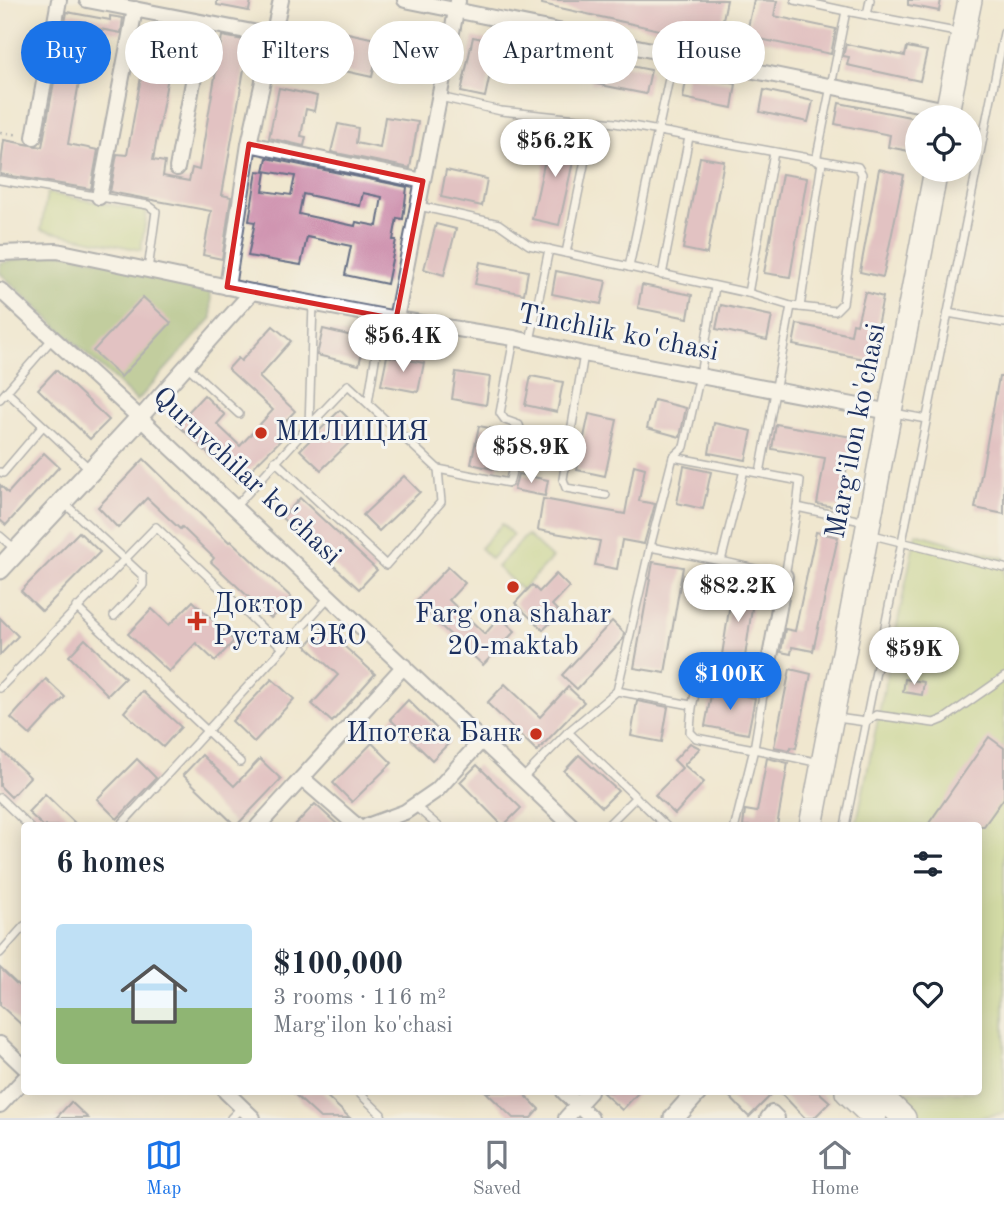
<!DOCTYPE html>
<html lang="en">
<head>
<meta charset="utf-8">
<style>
  body { margin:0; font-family:"Old Standard TT",serif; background:#f2f2f3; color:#1f2937; height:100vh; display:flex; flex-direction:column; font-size:26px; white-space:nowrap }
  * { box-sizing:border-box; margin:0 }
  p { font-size:23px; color:#747a83 }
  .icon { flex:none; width:38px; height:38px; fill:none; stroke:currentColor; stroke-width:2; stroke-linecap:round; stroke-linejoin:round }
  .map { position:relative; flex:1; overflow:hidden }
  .drawer { position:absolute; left:21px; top:822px; width:961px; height:273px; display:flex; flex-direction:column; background:#fff; border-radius:7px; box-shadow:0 4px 18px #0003 }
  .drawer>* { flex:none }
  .banner { position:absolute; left:21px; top:21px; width:962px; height:63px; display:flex; gap:14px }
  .tools { position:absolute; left:905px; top:105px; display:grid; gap:14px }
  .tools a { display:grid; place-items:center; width:77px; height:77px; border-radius:50%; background:#fff; box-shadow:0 4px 18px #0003; font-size:35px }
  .price { position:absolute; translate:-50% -60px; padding:0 16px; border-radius:24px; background:#fff; color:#222; font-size:23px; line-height:46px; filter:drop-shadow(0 2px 4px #0008) }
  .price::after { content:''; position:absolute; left:50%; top:42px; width:21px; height:16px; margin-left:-10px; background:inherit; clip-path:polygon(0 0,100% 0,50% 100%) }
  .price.active { background:#1a73e8; color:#fff }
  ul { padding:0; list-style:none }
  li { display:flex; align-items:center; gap:21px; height:175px; padding:0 35px }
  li+li { border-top:2px solid #e0e1e3 }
  li span { display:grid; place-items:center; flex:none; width:196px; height:140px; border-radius:7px; color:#555 }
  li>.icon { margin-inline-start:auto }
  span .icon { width:84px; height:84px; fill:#fffc; stroke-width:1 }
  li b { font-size:30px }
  h2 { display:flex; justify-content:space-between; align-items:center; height:84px; padding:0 35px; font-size:30px }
  .tag { padding:0 24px; border-radius:32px; background:#fff; box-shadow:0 4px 18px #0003; font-size:24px; line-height:63px }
  .tag.active { background:#1a73e8; color:#fff }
  .dock { display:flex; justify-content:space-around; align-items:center; height:98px; border-top:2px solid #e0e1e3; background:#fff; font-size:19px; color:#747a83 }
  .dock a { display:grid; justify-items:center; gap:4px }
  .dock .active { color:#1a73e8 }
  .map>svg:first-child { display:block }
</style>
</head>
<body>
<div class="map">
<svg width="1004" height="1118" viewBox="0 0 1004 1118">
  <rect width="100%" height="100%" fill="#f6f6f2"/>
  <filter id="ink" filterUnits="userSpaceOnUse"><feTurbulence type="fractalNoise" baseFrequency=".0143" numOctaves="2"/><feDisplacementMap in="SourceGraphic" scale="14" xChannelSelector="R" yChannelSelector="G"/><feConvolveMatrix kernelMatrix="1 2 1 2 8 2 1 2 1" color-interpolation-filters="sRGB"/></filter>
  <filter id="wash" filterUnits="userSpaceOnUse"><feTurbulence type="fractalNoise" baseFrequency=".00686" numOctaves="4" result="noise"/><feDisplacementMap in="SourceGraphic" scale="28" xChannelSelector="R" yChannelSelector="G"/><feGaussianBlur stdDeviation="1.57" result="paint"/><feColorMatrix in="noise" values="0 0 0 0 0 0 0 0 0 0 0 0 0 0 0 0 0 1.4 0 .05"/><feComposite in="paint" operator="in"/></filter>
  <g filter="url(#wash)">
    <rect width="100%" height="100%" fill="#f0e7cf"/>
    <g fill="#aeca71" stroke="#647c68" stroke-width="2">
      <path d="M47 193 147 211 141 250 41 230Z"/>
      <path d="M502 524 513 535 491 559 480 548Z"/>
      <path d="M916 533 1004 558V1113L978 1118H922L894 1092H978V826H856Z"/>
      <path d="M527 535 552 558 522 590 497 567Z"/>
    </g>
    <path fill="#8aae63" stroke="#526e60" stroke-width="2" d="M54 251 210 283 212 318 137 401 0 273V263Z"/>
    <g id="blocks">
      <g fill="#d095b1" fill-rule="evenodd">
        <path d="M217 0H251L249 11 217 5Z"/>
        <path d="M542 0H727L718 43 542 4Z"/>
        <path d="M754 0 777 1 774 16 836 29 831 54 746 36Z"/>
        <path d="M908 0H941L939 11 908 5Z"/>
        <path d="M67 12 110 20V16L123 18 121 33 89 27 68 144 98 150 91 189 0 174 4 140 42 147Z"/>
        <path d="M150 27 176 32 153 160 165 162 163 176 189 181 192 168 199 170 222 36 249 41 222 195 231 197 222 259 203 255 211 211 110 192 117 154 127 155Z"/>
        <path d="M339 31 380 40 372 77 331 68Z"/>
        <path d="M473 37 497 42 485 97 461 92Z"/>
        <path d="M846 44 905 56 907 47 927 51 920 81 847 65 849 57 843 56Z"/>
        <path d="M521 46 572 56 568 75 517 65Z"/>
        <path d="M595 59 651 70 646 94 591 83Z"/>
        <path d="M687 75 736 84 732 108 683 98Z"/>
        <path d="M279 88 317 96 314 111 306 109 301 136 306 137 304 146 269 138Z"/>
        <path d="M764 90 813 101 808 122 760 112Z"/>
        <path d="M839 103 915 118 909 151 888 147 890 135 835 124Z"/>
        <path d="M385 117 418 122 410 168 331 152 338 124 358 128 356 143 380 148Z"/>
        <path d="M551 132 578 139 559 225 532 219Z"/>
        <path d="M700 157 724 161 707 254 683 249Z"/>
        <path d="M267 158 407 187 403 219 397 218 393 240H396L387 284 345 275 351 246 307 237 301 265 248 256 255 222 249 221 257 171 266 172 263 191 291 195 295 176 264 171ZM363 193 382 197 377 226 356 222 355 226 299 214 303 194 360 206Z"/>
        <path d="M879 169 904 175 883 277 860 272Z"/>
        <path d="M446 170 487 179 482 206 441 197Z"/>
        <path d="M782 174 807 178 790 277 764 273Z"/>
        <path d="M436 224 456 229 444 275 424 269Z"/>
        <path d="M480 262 528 271 524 294 475 284Z"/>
        <path d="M556 271 606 281 601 304 552 294Z"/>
        <path d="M642 285 692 295 688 318 638 308Z"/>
        <path d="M865 292 883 297 870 360 793 345 797 324 851 335 853 323 857 324Z"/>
        <path d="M143 297 171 323 121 377 93 351Z"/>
        <path d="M721 305 772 316 767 340 716 329Z"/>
        <path d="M273 326 291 341 259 377 295 411 279 428 286 435 238 482 177 424 204 395 225 415 217 424 240 446 273 410 228 369 238 358 241 361Z"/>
        <path d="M323 329 365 339 359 365 317 355Z"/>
        <path d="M387 356 424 363 418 392 381 385Z"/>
        <path d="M56 370 109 420 90 439 38 389Z"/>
        <path d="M456 372 490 377 486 405 452 399Z"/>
        <path d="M531 376 563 382 557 412 525 405Z"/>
        <path d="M999 377H1004V514L975 508Z"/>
        <path d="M654 400 686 408 680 437 647 428Z"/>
        <path d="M340 410 356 426 345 437 350 442 321 470 300 450Z"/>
        <path d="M589 414 617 420 605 476 577 470Z"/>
        <path d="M714 423 752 431 746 460 709 453Z"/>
        <path d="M776 424 852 437 840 508 817 504 825 458 772 449Z"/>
        <path d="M479 426 505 431 497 470 471 464Z"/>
        <path d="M44 453 59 467 6 525 0 520V485L8 493Z"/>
        <path d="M144 459 229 542 231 541 291 597 271 618 211 562 214 558 182 527 180 529 147 498 118 528 98 507Z"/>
        <path d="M634 465 645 468 639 501 655 504 644 544 622 540 617 569 595 565 600 541 538 530 543 499 625 514Z"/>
        <path d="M684 466 711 472 703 509 677 503Z"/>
        <path d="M518 474 548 480 545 496 514 490Z"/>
        <path d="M404 476 420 492 379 531 363 515Z"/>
        <path d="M300 498 377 570 359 589 282 518Z"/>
        <path d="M79 532 100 552 42 611 21 591Z"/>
        <path d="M816 532 838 537 813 651 792 647 791 654 781 652 785 629 795 631Z"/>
        <path d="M653 562 683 567 665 673 634 668Z"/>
        <path d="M448 567 465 583 449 600 485 634 500 617 515 631 483 665 415 602Z"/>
        <path d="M556 574 569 587 552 605 560 613 543 630 515 603 532 585 539 592Z"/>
        <path d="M734 577 756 580 743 671 720 668Z"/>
        <path d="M193 601 234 641 215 661 196 643 169 672 128 634 152 609 169 625Z"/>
        <path d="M0 618 18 636 0 655Z"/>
        <path d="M612 621 624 633 623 639 577 689 562 675Z"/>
        <path d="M323 627 375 674 332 722 312 704 338 675 306 646Z"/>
        <path d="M85 639 125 678 108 695 69 656Z"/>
        <path d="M790 669 811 674 796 748 791 747 790 750 774 747Z"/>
        <path d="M46 679 65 697 30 735 11 718Z"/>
        <path d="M272 679 294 699 254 742 232 721Z"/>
        <path d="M905 679 924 682 922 695 903 692Z"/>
        <path d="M505 684 540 717 568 687 584 702 537 751 487 703Z"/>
        <path d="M712 690 755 698 748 734 705 726Z"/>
        <path d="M142 691 181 727 163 747 124 712Z"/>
        <path d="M408 700 450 742 432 760 390 719Z"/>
        <path d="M637 701 668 707 662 742 631 736Z"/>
        <path d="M989 737 1004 748V798L984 826H927Z"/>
        <path d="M372 743 392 763 352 802 333 783Z"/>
        <path d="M690 743 700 748 684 765 704 782 675 814 655 795 682 768 674 760Z"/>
        <path d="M0 749 30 777 11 797 0 786Z"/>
        <path d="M202 755 234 786 260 759 281 779 236 826 183 775Z"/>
        <path d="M579 755 618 791 602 807 564 771Z"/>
        <path d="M767 758 788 763 777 826H743L745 810 757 812Z"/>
        <path d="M137 759 156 778 117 819 97 799Z"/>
        <path d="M477 765 521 808 503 826 460 782Z"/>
        <path d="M45 794 78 826H43L28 812Z"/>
        <path d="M315 804 339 826H294Z"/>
        <path d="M0 968 24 991V1027L0 1005Z"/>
        <path d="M292 1092H322L350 1118H320Z"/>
        <path d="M486 1092H522L539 1109 531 1118H513Z"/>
        <path d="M602 1092H639L622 1110Z"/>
        <path d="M725 1092H774L749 1117Z"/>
        <path d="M780 1092H819L830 1102 814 1118H805Z"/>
        <path d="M71 1102 88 1118H56Z"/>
      </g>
    </g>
  </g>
  <g filter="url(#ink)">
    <use href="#blocks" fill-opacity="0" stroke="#666f86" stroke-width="2"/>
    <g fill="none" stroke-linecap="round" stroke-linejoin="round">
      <g stroke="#666f86" stroke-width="10">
        <g id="lane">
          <path d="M795 0 846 11"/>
          <path d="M867 15 870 0"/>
          <path d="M816 161 846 11 961 33"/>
          <path d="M0 180 148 205 156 211 148 270"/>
          <path d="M419 206 499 224 529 245 748 293 791 306 835 311 843 303 862 174 858 167 615 123 501 111 440 97"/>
          <path d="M566 253 593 121"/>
          <path d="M629 267 674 55"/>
          <path d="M662 275 689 137"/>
          <path d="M748 293 774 152"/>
          <path d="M800 307 822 162"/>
          <path d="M948 313 1004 323"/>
          <path d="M530 341 549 249"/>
          <path d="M584 354 563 479 566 488 606 495"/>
          <path d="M187 366 239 414"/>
          <path d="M7 392 91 470"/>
          <path d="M0 399 53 338"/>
          <path d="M368 403 382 317"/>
          <path d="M894 413 926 419"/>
          <path d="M673 457 800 481 797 507"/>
          <path d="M275 461 386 565 441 502 438 469 348 385 309 426"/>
          <path d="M438 469 509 483 522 434 519 425 505 420 500 413 514 339"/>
          <path d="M744 470 721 561 785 576 797 507 866 522"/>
          <path d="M0 472 3 473 43 426"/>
          <path d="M760 473 791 306"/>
          <path d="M63 502 143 576V585L114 616"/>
          <path d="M235 507 309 426 313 304"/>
          <path d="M869 534 1004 568"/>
          <path d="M0 536 15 549"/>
          <path d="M650 547 721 561"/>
          <path d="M76 607 240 762"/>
          <path d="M283 648 329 597"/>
          <path d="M704 677 764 689 754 749 696 738 690 732C691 712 692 693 704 677Z"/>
          <path d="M0 688 156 527 283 648 120 826"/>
          <path d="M617 691 650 547 673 457 684 447 700 375 715 287"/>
          <path d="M837 718 866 722 876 715 934 723 944 719 1004 677"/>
          <path d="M568 732 617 691 691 705"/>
          <path d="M522 779 568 732 666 826"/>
          <path d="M0 798 29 826"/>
          <path d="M415 806 438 826"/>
          <path d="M607 826 636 797"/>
          <path d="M735 826 754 749 820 763"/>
          <path d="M845 826 1004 33"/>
          <path d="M0 953 24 926"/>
          <path d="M358 1092 381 1114 382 1118"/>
          <path d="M231 1118 242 1107"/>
        </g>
      </g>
      <g stroke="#666f86" stroke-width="18">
        <g id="street">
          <path d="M87 0 273 36"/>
          <path d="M281 0 249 144 423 181"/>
          <path d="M405 0 947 110"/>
          <path d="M34 137 59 0"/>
          <path d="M177 168 204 23"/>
          <path d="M99 197 135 9"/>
          <path d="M0 253 57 251 252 292 396 319 514 338 584 354 890 412"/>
          <path d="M227 287 249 144"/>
          <path d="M0 290 140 418 572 826"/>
          <path d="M396 319 458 1"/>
          <path d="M140 418 252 292"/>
          <path d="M764 689 785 576"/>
          <path d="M302 778 357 826"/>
          <path d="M258 826 404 666"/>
          <path d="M367 826 405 812 437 790 481 741"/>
          <path d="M0 1044 24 1067"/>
          <path d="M226 1092 253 1118"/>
          <path d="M564 1092 591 1118"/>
          <path d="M0 1105 24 1079"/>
          <path d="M566 1118 590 1092"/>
          <path d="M768 1118 772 1113 777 1118"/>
        </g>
      </g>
      <g stroke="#666f86" stroke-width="23">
        <g id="secondary">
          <path d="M0 569 140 418"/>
          <path d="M674 1118 697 1092"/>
        </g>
      </g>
      <g stroke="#666f86" stroke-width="26">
        <g id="primary">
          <path d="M946 117 970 0"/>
          <path d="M811 826 936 170"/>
          <path d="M847 1092 874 1118"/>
          <path d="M877 1092 904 1118"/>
        </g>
      </g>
      <path stroke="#666f86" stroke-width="2.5" stroke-dasharray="2 5" stroke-linecap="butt" d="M0 132 20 135"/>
      <use href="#lane" stroke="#fff" stroke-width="7"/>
      <use href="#street" stroke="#fff" stroke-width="14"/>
      <use href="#secondary" stroke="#fff" stroke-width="19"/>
      <use href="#primary" stroke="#fff" stroke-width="23"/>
    </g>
  </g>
  <path d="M0 0H1004V1118H0ZM249 144 423 181 396 319 227 287Z" fill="#f0e7cf" fill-opacity=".55" fill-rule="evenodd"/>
  <path fill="none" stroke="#d62828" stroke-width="5" stroke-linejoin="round" d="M249 144 423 181 396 319 227 287Z"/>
  <g fill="#c8321e" stroke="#f6f6f2" stroke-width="2.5">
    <circle cx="261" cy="433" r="7"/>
    <circle cx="513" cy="587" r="7"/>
    <path d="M193.5 610.5h7v7h7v7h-7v7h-7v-7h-7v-7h7z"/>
    <circle cx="536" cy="734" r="7"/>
  </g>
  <g text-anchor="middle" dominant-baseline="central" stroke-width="6" stroke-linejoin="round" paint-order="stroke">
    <g font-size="28" fill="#1b2f5e" stroke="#f6f6f2">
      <text transform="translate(618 334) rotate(11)">Tinchlik ko'chasi</text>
      <text transform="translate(857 431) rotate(-79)">Marg'ilon ko'chasi</text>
      <text transform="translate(246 477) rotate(43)">Quruvchilar ko'chasi</text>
    </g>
    <g font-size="28" fill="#1b2f5e" stroke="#f6f6f2" text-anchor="start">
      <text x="275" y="433">МИЛИЦИЯ</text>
      <text x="213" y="605">Доктор<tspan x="213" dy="32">Рустам ЭКО</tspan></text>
      <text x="513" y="615" text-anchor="middle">Farg'ona shahar<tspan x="513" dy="32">20-maktab</tspan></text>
      <text x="522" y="734" text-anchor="end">Ипотека Банк</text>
    </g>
  </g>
</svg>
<div class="tools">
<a><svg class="icon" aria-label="locate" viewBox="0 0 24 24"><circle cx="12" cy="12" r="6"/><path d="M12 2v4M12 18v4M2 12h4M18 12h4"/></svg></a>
</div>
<b class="price" style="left:555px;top:179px">$56.2K</b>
<b class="price" style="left:403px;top:374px">$56.4K</b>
<b class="price" style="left:531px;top:485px">$58.9K</b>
<b class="price" style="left:738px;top:624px">$82.2K</b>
<b class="price" style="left:914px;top:687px">$59K</b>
<b class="price active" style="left:730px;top:712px">$100K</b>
<div class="banner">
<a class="tag active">Buy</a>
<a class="tag">Rent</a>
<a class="tag">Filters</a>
<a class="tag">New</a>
<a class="tag">Apartment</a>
<a class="tag">House</a>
</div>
<section class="drawer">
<h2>6 homes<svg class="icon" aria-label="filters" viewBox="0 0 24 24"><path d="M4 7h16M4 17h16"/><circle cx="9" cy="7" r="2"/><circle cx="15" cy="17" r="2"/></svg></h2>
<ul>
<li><span style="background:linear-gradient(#bfe0f5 60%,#8fb573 0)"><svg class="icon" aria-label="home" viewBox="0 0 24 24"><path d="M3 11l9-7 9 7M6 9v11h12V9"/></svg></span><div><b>$100,000</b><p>3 rooms · 116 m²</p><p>Marg'ilon ko'chasi</p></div><svg class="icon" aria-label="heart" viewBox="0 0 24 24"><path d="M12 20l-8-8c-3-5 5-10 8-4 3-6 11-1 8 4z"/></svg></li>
</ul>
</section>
</div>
<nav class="dock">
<a class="active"><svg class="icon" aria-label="map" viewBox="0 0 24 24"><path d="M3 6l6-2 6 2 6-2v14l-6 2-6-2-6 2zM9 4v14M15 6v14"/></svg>Map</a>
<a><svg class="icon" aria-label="saved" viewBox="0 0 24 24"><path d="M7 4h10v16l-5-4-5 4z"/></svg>Saved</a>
<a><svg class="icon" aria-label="home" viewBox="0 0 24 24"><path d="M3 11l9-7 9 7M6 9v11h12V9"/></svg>Home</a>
</nav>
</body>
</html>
